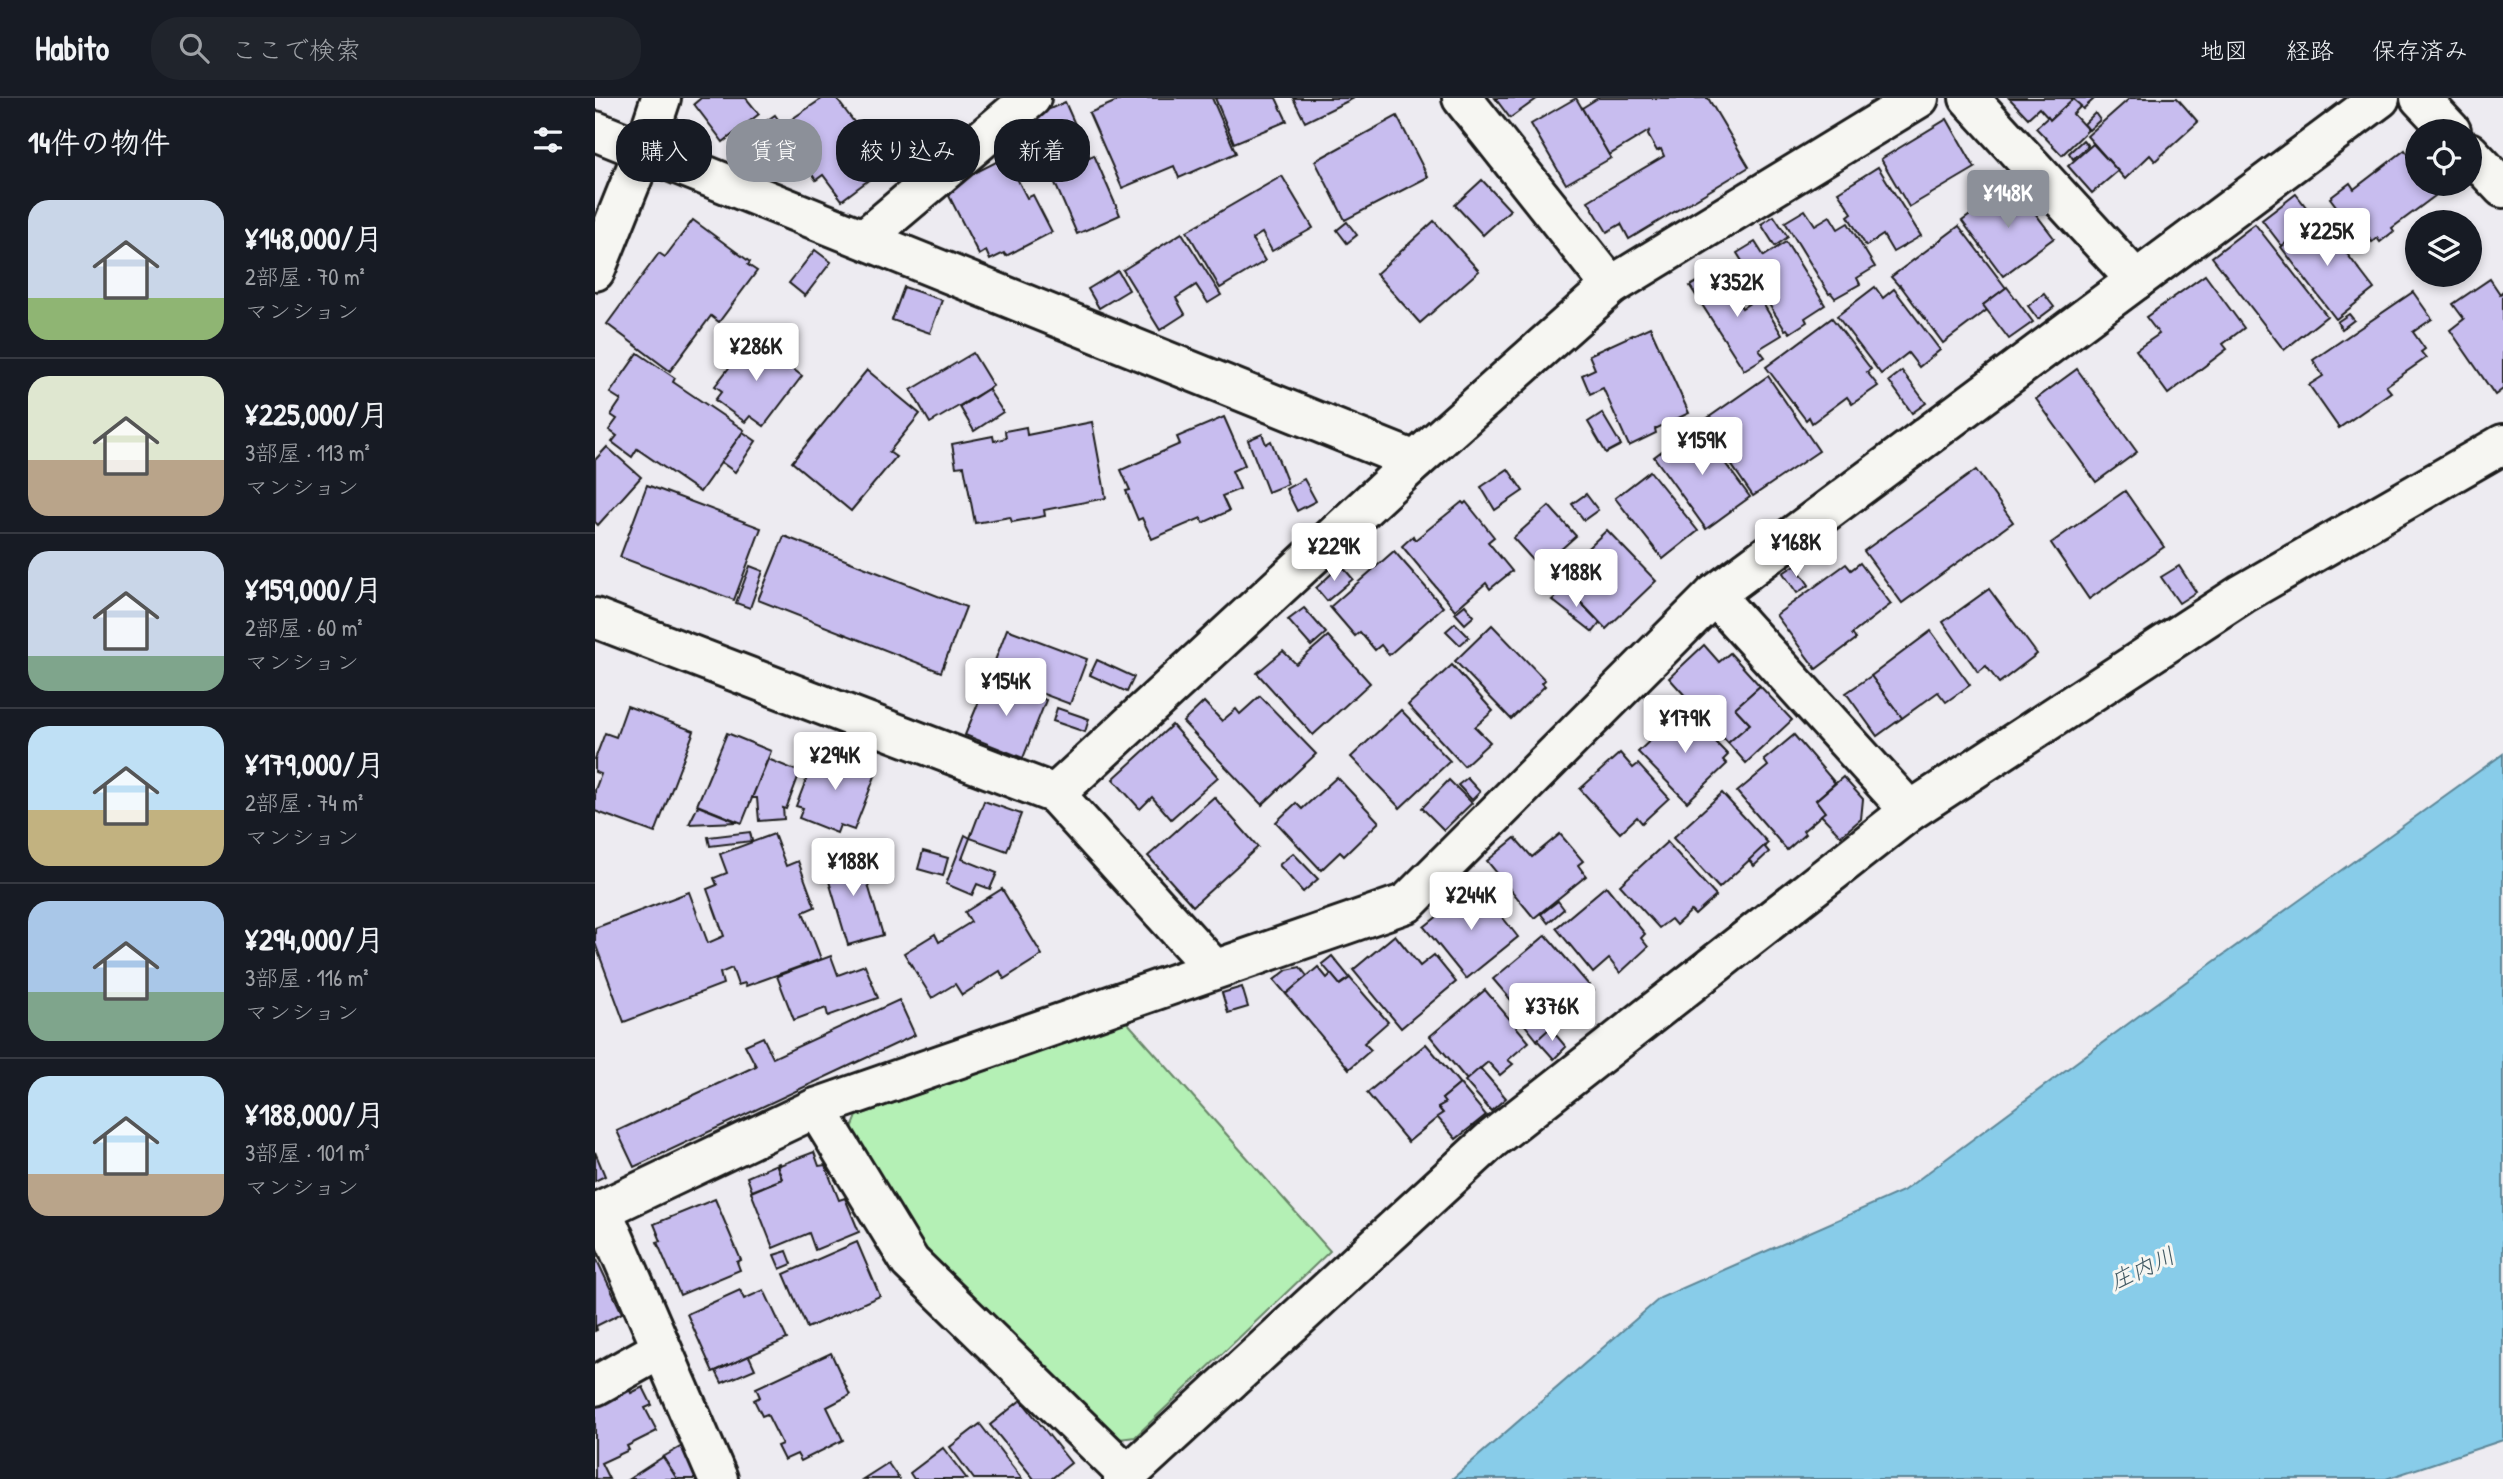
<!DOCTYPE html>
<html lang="ja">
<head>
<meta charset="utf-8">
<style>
  body { margin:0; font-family:"Patrick Hand","Klee One",sans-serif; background:#20242c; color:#f1f3f6; height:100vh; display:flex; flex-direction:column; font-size:26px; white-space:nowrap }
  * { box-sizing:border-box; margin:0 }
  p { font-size:23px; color:#9ea1a6 }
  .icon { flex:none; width:38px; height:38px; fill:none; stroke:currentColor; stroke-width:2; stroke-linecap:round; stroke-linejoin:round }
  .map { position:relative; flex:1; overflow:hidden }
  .sheet { display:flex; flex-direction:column; background:#171b24; width:595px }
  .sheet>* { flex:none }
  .banner { position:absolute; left:21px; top:21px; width:665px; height:63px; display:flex; gap:14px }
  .fabs { position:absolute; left:1810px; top:21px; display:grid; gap:14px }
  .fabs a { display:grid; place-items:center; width:77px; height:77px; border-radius:50%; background:#171b24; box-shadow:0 4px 10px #0003; font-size:35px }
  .price { position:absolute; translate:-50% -60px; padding:0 16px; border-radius:7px; background:#fff; color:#222; font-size:23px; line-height:46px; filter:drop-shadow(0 2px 4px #0008) }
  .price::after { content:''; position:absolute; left:50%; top:42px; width:21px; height:16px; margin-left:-10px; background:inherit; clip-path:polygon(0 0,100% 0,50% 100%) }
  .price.on { background:#8c9099; color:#fff }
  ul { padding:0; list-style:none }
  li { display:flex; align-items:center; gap:21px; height:175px; padding:0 28px }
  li+li { border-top:2px solid #363941 }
  li span { display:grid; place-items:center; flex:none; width:196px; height:140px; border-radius:21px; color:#555 }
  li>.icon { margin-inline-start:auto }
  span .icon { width:84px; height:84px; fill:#fffc; stroke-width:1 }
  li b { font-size:30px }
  h2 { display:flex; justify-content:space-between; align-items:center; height:84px; padding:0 28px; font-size:30px }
  .chip { padding:0 24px; border-radius:28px; background:#171b24; box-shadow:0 4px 10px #0003; font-size:24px; line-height:63px }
  .chip.on { background:#8c9099; color:#fff }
  header { display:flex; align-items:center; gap:42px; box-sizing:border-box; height:98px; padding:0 35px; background:#171b24; border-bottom:2px solid #363941 }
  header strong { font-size:33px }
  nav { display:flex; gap:38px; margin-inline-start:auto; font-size:24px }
  .search { width:490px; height:63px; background:#20242c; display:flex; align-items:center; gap:18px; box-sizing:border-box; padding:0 24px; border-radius:28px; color:#9ea1a6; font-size:26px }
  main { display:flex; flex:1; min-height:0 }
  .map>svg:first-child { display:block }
</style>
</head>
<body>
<header>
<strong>Habito</strong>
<div class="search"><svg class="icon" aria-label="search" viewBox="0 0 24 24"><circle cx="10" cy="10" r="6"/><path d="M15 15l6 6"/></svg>ここで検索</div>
<nav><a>地図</a><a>経路</a><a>保存済み</a></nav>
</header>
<main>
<section class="sheet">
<h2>14件の物件<svg class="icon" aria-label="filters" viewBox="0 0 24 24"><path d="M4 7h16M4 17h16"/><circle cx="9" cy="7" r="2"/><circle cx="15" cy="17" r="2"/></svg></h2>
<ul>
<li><span style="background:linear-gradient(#c9d6e8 70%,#8fb573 0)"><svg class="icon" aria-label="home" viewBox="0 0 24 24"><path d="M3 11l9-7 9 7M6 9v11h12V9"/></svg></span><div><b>¥148,000/月</b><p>2部屋 · 70 m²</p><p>マンション</p></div></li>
<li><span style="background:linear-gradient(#dfe7d0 60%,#b9a48a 0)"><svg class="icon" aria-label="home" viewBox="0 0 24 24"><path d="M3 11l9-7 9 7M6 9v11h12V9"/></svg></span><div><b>¥225,000/月</b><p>3部屋 · 113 m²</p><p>マンション</p></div></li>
<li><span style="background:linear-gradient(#c9d6e8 75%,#7fa58c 0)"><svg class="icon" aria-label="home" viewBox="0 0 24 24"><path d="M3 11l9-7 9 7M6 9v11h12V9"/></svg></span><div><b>¥159,000/月</b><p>2部屋 · 60 m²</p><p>マンション</p></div></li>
<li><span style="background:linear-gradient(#bfe0f5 60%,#c2b280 0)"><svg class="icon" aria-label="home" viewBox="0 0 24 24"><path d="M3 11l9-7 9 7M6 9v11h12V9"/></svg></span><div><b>¥179,000/月</b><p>2部屋 · 74 m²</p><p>マンション</p></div></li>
<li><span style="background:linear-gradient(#a9c7e8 65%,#7fa58c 0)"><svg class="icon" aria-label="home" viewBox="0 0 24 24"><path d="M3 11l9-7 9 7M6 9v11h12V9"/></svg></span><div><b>¥294,000/月</b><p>3部屋 · 116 m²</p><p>マンション</p></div></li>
<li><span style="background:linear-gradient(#bfe0f5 70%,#b9a48a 0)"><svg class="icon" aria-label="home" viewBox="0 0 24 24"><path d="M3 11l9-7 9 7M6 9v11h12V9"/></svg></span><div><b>¥188,000/月</b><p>3部屋 · 101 m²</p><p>マンション</p></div></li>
</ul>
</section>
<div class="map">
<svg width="1908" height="1381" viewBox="0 0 1908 1381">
  <rect width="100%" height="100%" fill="#edebf1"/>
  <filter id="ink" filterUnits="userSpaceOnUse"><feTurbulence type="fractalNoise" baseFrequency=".0143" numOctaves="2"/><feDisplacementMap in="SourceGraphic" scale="14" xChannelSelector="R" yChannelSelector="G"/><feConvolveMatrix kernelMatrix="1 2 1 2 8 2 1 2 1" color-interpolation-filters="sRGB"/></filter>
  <g filter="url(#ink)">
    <path fill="#b4f0b5" stroke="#688668" stroke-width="2" d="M531 923 735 1153 540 1339 517 1342 338 1181 253 1040 262 1018Z"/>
    <path fill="#88cce9" stroke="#5d8697" stroke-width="2" d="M1908 656V1342L1791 1381H857L1065 1200 1308 1093 1553 911Z"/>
    <g fill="#c8bdef" stroke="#1c1c1c" stroke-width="2">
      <path d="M106 0H151L164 16 128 44 99 6Z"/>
      <path d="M228 0H241L286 60 281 64 285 69 273 79 275 81 247 102 228 77 221 82 194 45 198 42 188 27Z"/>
      <path d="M529 0H617L641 55 584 80 579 68 527 90 494 15Z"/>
      <path d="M620 0H681L692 23 639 45Z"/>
      <path d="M698 0H759L710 24Z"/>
      <path d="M900 0H943L915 20Z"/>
      <path d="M981 0 1016 60 971 86 936 26Z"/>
      <path d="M1003 0H1113L1154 69 1034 141 1026 126 1012 134 993 103 1069 58 1066 51 1062 53 1053 37 1054 33 1014 57 987 10Z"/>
      <path d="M1414 0H1500L1488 11 1478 1 1455 22 1444 10 1433 20Z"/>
      <path d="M1535 0H1582L1603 24 1560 63 1555 57 1530 81 1492 38Z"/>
      <path d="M1478 1 1486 8 1478 16 1493 32 1467 57 1441 30 1453 19 1455 22Z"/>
      <path d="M470 4 494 58 451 76 428 23Z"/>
      <path d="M1500 15 1505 22 1494 32 1489 26Z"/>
      <path d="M180 17 198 42 194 45 210 67 199 74 164 28Z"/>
      <path d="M802 18 833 79 750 122 720 63Z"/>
      <path d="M1352 21 1380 70 1314 109 1286 61Z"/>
      <path d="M1488 42 1493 48 1478 61 1474 55Z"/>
      <path d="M1498 46 1523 73 1497 95 1473 68Z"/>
      <path d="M1810 52 1822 68V86H1844L1846 88 1842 91 1844 95 1797 130 1799 133 1785 144 1782 140 1777 144 1753 113 1748 117 1735 100 1755 85 1759 91Z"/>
      <path d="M499 57 525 117 482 136 456 76Z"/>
      <path d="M411 59 432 100 438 97 457 134 411 158 409 155 395 162 391 153 384 157 350 90Z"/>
      <path d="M1283 69 1326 138 1298 154 1288 137 1271 148 1253 118 1257 115 1243 94Z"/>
      <path d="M687 78 718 130 677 153 667 135 657 141 670 163 625 190 592 133Z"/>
      <path d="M887 82 915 112 888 137 860 107Z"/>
      <path d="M1418 86 1459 140 1408 178 1367 123Z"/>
      <path d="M1701 96 1721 122 1687 148 1667 122Z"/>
      <path d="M1210 112 1220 127 1235 118 1243 131 1253 125 1280 169 1262 180 1265 186 1240 200 1236 195 1234 196 1190 124Z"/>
      <path d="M1179 118 1193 139 1180 148 1166 126Z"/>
      <path d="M1724 119 1779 191 1741 221 1686 149Z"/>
      <path d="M98 122 155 164 153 167 162 173 124 224 116 218 75 273 12 226 64 155 70 159Z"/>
      <path d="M839 123 884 173 825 225 781 176Z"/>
      <path d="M752 124 762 137 752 145 742 132Z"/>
      <path d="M1660 126 1732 218 1689 252 1617 159Z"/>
      <path d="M1364 128 1411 190 1388 207 1392 212 1348 245 1305 187 1304 188 1296 179Z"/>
      <path d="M587 135 626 197 613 205 601 187 581 200 590 216 565 232 528 172Z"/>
      <path d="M1160 144 1169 158 1191 144 1230 207 1210 220 1212 224 1195 235 1192 231 1190 232 1142 155Z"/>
      <path d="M220 152 236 164 210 198 194 185Z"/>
      <path d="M1123 172 1147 210 1164 199 1187 237 1164 251 1170 259 1149 272 1095 188Z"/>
      <path d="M523 173 534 192 504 210 493 191Z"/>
      <path d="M1610 177 1649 230 1628 246 1632 251 1573 296 1541 252 1564 236 1551 219Z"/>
      <path d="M1895 181 1905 196 1908 193V291L1900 297 1855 232 1869 221 1858 206Z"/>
      <path d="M309 189 347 202 335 235 297 222Z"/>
      <path d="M1280 189 1288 200 1299 191 1345 252 1324 269 1313 255 1286 276 1242 218Z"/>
      <path d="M1412 189 1438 224 1414 241 1388 207Z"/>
      <path d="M1818 194 1837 221 1818 234 1830 251 1826 254 1831 260 1791 288 1796 294 1744 330 1714 287 1728 278 1718 262Z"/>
      <path d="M1449 196 1459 209 1443 221 1433 208Z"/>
      <path d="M1754 216 1759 222 1747 231 1742 224Z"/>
      <path d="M1237 220 1276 271 1272 274 1283 288 1257 306 1252 299 1217 325 1214 319 1211 322 1171 269Z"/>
      <path d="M1055 229 1094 315 1060 331 1061 335 1034 348 1008 290 995 296 987 277 1000 271 994 257Z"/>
      <path d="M155 238 207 278 169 328 155 318 150 324 120 302 127 293 120 288 146 254 143 253Z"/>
      <path d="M43 255 80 280 78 284 149 332 105 394 42 351 37 359 17 344 22 338 14 332 22 321 16 317 26 302 15 295Z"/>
      <path d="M378 255 398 288 335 325 316 292Z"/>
      <path d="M1482 271 1542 354 1501 384 1441 301Z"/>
      <path d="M272 272 325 316 294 354 301 359 256 413 197 364Z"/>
      <path d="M1307 273 1331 305 1317 315 1294 283Z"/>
      <path d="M1173 278 1224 353 1158 398 1107 324Z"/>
      <path d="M393 291 408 314 379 333 365 309Z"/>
      <path d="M1007 315 1026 347 1011 355 993 324Z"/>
      <path d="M629 319 650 367 637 373 645 391 627 398 634 413 608 425 606 420 557 441 547 420 543 422 531 393 535 392 526 372 585 346 582 339Z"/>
      <path d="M497 324 511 400 449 412 450 418 417 424 415 419 380 425 369 368 361 369 357 346 398 338 399 343 411 340 410 333 431 329 432 337Z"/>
      <path d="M1102 327 1155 399 1111 431 1059 359Z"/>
      <path d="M148 334 161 343 140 374 126 364Z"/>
      <path d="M667 336 671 346 676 343 693 386 673 394 653 342Z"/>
      <path d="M12 349 46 379 3 427 0 424V362Z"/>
      <path d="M913 371 928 393 900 412 886 389Z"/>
      <path d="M1381 372 1418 424 1307 505 1269 453Z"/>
      <path d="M1055 373 1103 433 1068 461 1020 400Z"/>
      <path d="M709 381 721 403 702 413 691 391Z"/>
      <path d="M52 387 166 430 139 502 25 459Z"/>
      <path d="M1530 393 1569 449 1494 501 1456 445Z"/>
      <path d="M991 396 1003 412 989 422 977 406Z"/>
      <path d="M867 404 869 406 871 404 899 439 893 444 917 473 895 491 891 485 860 512 807 448 818 438 820 442Z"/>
      <path d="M954 408 981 438 945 470 918 440Z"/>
      <path d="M1012 432 1061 483 1011 531 962 479Z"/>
      <path d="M189 438 371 509 346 574 163 502Z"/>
      <path d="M799 453 848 509 794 557 786 547 780 552 765 534 760 538 735 509Z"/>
      <path d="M1265 465 1296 506 1257 536 1261 541 1221 571 1181 517 1251 466 1256 472Z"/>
      <path d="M746 467 758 481 732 503 721 490Z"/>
      <path d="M1200 467 1214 487 1202 495 1188 475Z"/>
      <path d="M155 468 168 473 155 510 141 505Z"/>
      <path d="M1584 468 1601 494 1584 505 1566 479Z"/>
      <path d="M971 490 1005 525 998 534 957 502Z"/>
      <path d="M1394 491 1442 556 1404 585 1391 568 1383 574 1348 524Z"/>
      <path d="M870 507 879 518 870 526 860 515Z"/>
      <path d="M709 510 731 535 716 548 693 522Z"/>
      <path d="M860 525 874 539 865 547 851 533Z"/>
      <path d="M897 527 950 582 947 585 950 588 916 621 860 563Z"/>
      <path d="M412 531 492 561 475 606 395 576Z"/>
      <path d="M1336 533 1375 587 1351 604 1343 594 1307 620 1276 578Z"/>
      <path d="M733 538 775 585 718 637 662 575 688 553 701 566Z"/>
      <path d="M1109 547 1124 564 1135 555 1165 588 1140 610 1155 626 1133 645 1074 580Z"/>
      <path d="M502 562 539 579 532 594 495 577Z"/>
      <path d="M857 567 898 613 880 629 895 644 869 668 813 607Z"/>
      <path d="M1276 578 1307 620 1282 638 1251 595Z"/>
      <path d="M394 579 451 602 428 660 370 637Z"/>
      <path d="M1165 588 1197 622 1151 665 1133 645 1155 626 1140 610Z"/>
      <path d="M665 598 721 656 667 707 588 624 609 604 627 623 641 611 645 616Z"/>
      <path d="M32 608 99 633 60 735 0 713V692L6 676 0 674V661L10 635 21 639Z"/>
      <path d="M462 610 494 621 490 634 458 623Z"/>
      <path d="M1088 611 1133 657 1128 662 1132 666 1092 704 1043 654Z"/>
      <path d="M806 612 855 663 805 710 756 659Z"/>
      <path d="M577 627 623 679 576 721 557 699 545 711 518 681Z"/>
      <path d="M132 635 176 653 147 725 102 707Z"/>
      <path d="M1199 637 1240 685 1221 702 1230 714 1208 733 1210 736 1192 752 1142 694 1173 668 1169 662Z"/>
      <path d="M223 651 282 673 259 732 245 727 242 735 204 720 208 710 201 708Z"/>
      <path d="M1025 655 1038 670 1043 666 1074 700 1047 725 1042 719 1025 735 985 691Z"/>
      <path d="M173 661 205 674 191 711 188 710 189 721 164 723 162 700H157Z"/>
      <path d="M742 679 784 724 749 758 745 754 726 772 681 724 701 705 707 711Z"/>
      <path d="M1248 679 1268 701 1266 721 1246 738 1226 717 1230 714 1221 702Z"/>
      <path d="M872 680 885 694 877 702 863 687Z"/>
      <path d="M854 682 877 705 849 732 827 710Z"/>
      <path d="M1127 695 1173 745 1124 790 1078 740Z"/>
      <path d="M619 699 663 749 598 808 553 758Z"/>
      <path d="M389 703 426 716 412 753 375 740Z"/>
      <path d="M103 708 143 724 94 726Z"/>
      <path d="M155 734 157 743 115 748 113 739Z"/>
      <path d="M179 736 191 768 203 763 220 809 208 814 226 861 151 888 150 885 143 887 137 870 125 875 128 886 29 924 0 845V830L94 794 113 845 129 838 112 791 122 787 119 780 132 775 125 756Z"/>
      <path d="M965 736 988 763 983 767 991 778 939 820 892 763 920 740 937 759Z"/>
      <path d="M370 737 375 740 367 761 402 775 395 791 382 786 377 797 351 786Z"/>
      <path d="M1072 744 1121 798 1100 817 1096 813 1081 827 1076 821 1064 830 1025 787Z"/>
      <path d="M1169 748 1174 754 1159 768 1154 762Z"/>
      <path d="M263 753 288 837 253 847 228 763Z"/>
      <path d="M328 753 353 760 348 778 323 771Z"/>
      <path d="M698 755 723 781 708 794 684 767Z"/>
      <path d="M882 787 923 839 871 881 829 829Z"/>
      <path d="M1011 788 1050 836 1046 840 1053 849 1025 875 1014 861 998 875 961 830Z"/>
      <path d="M407 791 447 857 409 881 405 873 367 897 360 886 337 900 309 855 340 836 344 844 376 824 370 814Z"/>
      <path d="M963 803 969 811 953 825 946 816Z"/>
      <path d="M800 837 825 868 839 857 861 884 806 930 758 872Z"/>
      <path d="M951 837 999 893 942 942 930 927 934 923 898 881Z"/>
      <path d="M236 858 243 877 270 867 283 900 233 918 231 910 199 922 182 878Z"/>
      <path d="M737 858 755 880 745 887 727 866Z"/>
      <path d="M705 869 712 878 691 896 679 882 692 872Z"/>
      <path d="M723 869 732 880 736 876 745 887 755 880 793 924 769 945 776 952 754 971 691 896Z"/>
      <path d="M647 889 653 909 633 915 627 895Z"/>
      <path d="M890 892 934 944 913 962 918 966 905 977 893 964 872 982 835 938Z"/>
      <path d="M991 900 998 907 974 927 968 919Z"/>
      <path d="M304 902 320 937 39 1069 22 1033 161 968 150 947 168 939 178 960Z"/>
      <path d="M955 930 971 949 959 961 942 942Z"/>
      <path d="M831 946 865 986 847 1001 850 1005 843 1009 848 1015 813 1044 772 995Z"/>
      <path d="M885 970 911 1000 896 1013 870 983Z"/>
      <path d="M865 986 891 1017 861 1041 842 1019 848 1015 843 1009 850 1005 847 1001Z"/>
      <path d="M0 1054 10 1078 0 1083Z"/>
      <path d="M219 1054 224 1068 230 1067 244 1102 250 1100 264 1134 220 1152 214 1135 178 1150 156 1094 187 1081 182 1068Z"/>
      <path d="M184 1065 185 1067 182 1068 187 1081 157 1093 152 1079Z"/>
      <path d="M120 1101 146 1162 142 1164 145 1172 85 1197 62 1144 66 1143 59 1126Z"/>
      <path d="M262 1144 285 1198 212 1230 189 1176Z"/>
      <path d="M192 1153 197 1166 185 1171 179 1157Z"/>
      <path d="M0 1158 27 1215 1 1228 2 1232 0 1233Z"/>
      <path d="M145 1192 149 1201 169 1192 192 1241 118 1274 92 1216Z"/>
      <path d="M236 1255 255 1297 232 1309 248 1342 206 1363 202 1356 189 1362 182 1348 187 1346 172 1316 167 1318 159 1302 165 1299 161 1290Z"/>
      <path d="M154 1258 160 1271 127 1285 121 1273Z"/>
      <path d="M48 1289 57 1307 50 1310 62 1333 32 1348 34 1352 6 1365 14 1381H0V1307L34 1290 36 1295Z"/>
      <path d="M426 1302 476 1365 456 1381H439L395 1327Z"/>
      <path d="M385 1326 427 1381H379L355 1349Z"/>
      <path d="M89 1347 103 1381H82L68 1359Z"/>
      <path d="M348 1350 372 1381H319L315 1375Z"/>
      <path d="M68 1359 82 1381H34Z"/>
      <path d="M293 1365 304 1381H268Z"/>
    </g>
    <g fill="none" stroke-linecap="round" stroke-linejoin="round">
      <g stroke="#1c1c1c" stroke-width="44">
        <g id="minor">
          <path d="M867 0 1016 188"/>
          <path d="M1374 0 1541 182"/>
          <path d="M1825 0 1856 33"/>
          <path d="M0 33 820 363"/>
          <path d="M1874 54 1908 90"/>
          <path d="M270 140 436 0"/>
          <path d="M0 173 48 54 66 0"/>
          <path d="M1119 497 1315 713"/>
          <path d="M0 520 460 696 619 871"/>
          <path d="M460 696 820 363 1016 188 1324 0"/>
          <path d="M221 1010 315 1164 533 1377"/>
          <path d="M7 1112 123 1381"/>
          <path d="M0 1115 221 1010 812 805 1119 497 1785 0"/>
          <path d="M0 1288 66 1251"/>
          <path d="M528 1381 896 1042 1315 713 1647 496 1908 346"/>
        </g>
      </g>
      <use href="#minor" stroke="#f6f6f2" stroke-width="38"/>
    </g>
  </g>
  <g text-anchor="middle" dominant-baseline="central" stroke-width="6" stroke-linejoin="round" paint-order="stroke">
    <g font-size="23" font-style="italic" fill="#425a64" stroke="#f6f6f2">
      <text transform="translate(1547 1170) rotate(-25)">庄内川</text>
    </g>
  </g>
</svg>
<div class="fabs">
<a><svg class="icon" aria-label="locate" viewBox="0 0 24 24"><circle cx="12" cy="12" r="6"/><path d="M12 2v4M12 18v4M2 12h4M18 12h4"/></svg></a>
<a><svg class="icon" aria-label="layers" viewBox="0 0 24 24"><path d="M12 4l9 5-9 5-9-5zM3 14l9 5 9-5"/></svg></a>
</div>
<b class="price on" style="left:1413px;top:132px">¥148K</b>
<b class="price" style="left:1732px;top:170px">¥225K</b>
<b class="price" style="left:1142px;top:221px">¥352K</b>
<b class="price" style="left:161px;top:285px">¥286K</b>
<b class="price" style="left:1107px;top:379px">¥159K</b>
<b class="price" style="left:1201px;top:481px">¥168K</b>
<b class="price" style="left:739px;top:485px">¥229K</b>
<b class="price" style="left:981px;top:511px">¥188K</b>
<b class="price" style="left:411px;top:620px">¥154K</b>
<b class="price" style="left:1090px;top:657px">¥179K</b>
<b class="price" style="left:240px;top:694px">¥294K</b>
<b class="price" style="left:258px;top:800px">¥188K</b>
<b class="price" style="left:876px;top:834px">¥244K</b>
<b class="price" style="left:957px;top:945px">¥376K</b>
<div class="banner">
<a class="chip">購入</a>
<a class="chip on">賃貸</a>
<a class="chip">絞り込み</a>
<a class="chip">新着</a>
</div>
</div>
</main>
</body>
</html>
